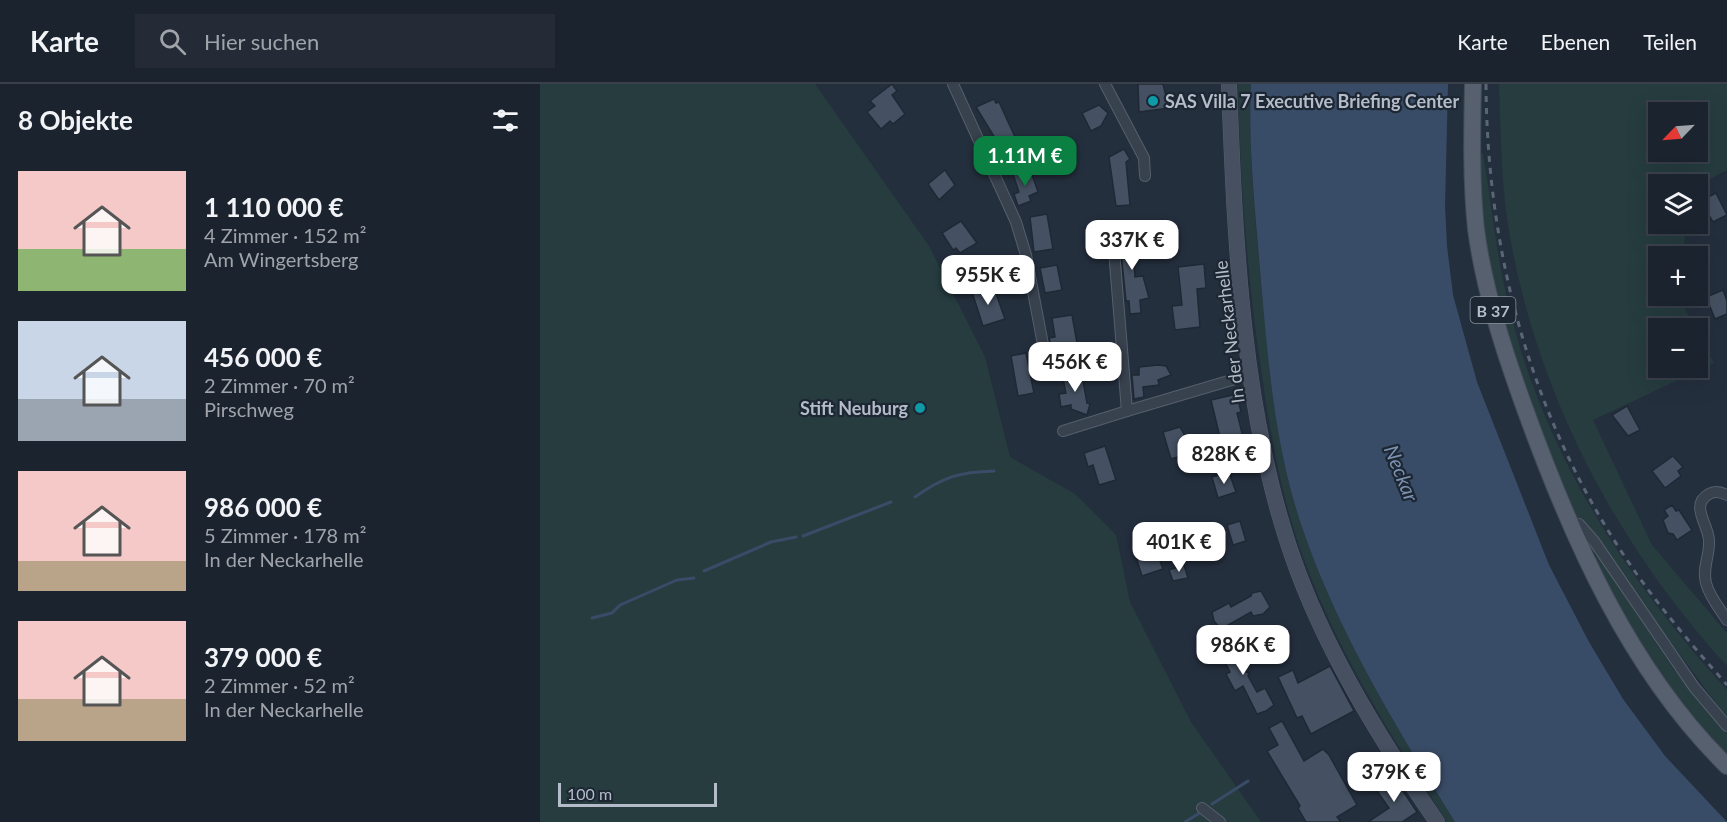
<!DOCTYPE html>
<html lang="de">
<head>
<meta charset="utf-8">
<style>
  body { margin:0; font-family:Lato,sans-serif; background:#242b36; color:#f1f3f6; height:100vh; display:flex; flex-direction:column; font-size:22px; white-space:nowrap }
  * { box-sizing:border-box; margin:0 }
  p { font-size:20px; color:#a0a4aa }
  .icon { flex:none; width:33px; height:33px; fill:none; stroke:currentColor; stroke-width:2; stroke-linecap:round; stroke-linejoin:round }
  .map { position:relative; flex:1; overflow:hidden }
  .side { display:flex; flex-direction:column; background:#1b232e; width:540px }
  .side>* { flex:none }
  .needle { width:39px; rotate:245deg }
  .controls { position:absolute; left:1108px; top:18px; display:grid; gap:12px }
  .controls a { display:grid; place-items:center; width:60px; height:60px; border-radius:0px; background:#1b232e; box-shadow:0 6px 24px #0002,0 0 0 2px #39404a; font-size:30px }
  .scale { position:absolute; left:18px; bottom:15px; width:159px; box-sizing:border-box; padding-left:6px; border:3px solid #b4bcc9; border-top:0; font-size:16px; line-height:21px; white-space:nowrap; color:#b4bcc9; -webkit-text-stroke:4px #1d2633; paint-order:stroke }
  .price { position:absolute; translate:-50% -51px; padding:0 14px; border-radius:12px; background:#fff; color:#222; font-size:20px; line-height:39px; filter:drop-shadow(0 2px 3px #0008) }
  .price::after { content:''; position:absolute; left:50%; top:36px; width:18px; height:14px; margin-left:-9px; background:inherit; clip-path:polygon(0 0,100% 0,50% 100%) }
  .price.active { background:#0b8043; color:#fff }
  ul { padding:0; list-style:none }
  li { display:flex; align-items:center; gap:18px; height:150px; padding:0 18px }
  li span { display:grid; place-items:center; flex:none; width:168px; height:120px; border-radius:0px; color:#555 }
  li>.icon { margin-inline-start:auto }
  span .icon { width:72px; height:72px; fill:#fffc; stroke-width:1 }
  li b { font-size:26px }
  h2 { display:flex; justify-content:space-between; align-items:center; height:72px; padding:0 18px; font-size:26px }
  header { display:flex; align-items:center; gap:36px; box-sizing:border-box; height:84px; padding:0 30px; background:#1b232e; border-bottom:2px solid #39404a }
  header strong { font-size:28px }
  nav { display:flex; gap:33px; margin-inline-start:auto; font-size:21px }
  .search { width:420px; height:54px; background:#242b36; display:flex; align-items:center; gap:15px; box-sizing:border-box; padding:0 21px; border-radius:0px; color:#a0a4aa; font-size:22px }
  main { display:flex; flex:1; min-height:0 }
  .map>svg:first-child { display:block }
</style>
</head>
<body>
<header>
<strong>Karte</strong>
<div class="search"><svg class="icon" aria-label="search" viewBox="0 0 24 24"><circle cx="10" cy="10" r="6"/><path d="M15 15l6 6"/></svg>Hier suchen</div>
<nav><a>Karte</a><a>Ebenen</a><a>Teilen</a></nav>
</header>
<main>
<section class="side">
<h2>8 Objekte<svg class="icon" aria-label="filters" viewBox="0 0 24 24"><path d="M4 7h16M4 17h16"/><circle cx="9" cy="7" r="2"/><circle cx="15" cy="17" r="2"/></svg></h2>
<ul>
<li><span style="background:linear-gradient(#f6c9c9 65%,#8fb573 0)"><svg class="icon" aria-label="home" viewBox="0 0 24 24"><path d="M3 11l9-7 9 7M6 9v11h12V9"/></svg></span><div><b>1 110 000 €</b><p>4 Zimmer · 152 m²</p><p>Am Wingertsberg</p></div></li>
<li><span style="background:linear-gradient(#c9d6e8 65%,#9aa5b1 0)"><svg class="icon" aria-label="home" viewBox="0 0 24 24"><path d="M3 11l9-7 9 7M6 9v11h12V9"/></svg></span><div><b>456 000 €</b><p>2 Zimmer · 70 m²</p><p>Pirschweg</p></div></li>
<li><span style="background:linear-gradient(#f6c9c9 75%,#b9a48a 0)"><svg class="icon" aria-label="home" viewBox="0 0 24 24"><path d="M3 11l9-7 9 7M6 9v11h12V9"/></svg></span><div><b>986 000 €</b><p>5 Zimmer · 178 m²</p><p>In der Neckarhelle</p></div></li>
<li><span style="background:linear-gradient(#f6c9c9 65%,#b9a48a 0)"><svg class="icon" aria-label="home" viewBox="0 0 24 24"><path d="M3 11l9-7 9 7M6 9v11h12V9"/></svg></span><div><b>379 000 €</b><p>2 Zimmer · 52 m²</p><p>In der Neckarhelle</p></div></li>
</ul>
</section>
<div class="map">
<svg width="1187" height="738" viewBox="0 0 1187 738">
  <rect width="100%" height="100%" fill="#242f3e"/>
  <g fill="#263c3f" fill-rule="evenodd">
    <path d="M0 0H275L389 162 445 273 470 373 535 410 576 451 590 518 651 638 721 738H0Z"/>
    <path d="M698 0H711C708 72 716 146 723 217 731 295 737 375 764 449 800 552 858 646 915 738H907C851 652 795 564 761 467 740 408 730 347 721 285 707 191 700 95 698 0Z"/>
    <path d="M959 0H1187V86L1158 101 1119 100V140H1147L1142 172H1119V212H1138L1155 244H1119V284H1158V250L1174 279 1053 336 1112 461 1187 549V582C1079 464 1000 316 971 158 961 107 961 53 959 0ZM1119 28H1158V68H1119Z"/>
    <path d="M938 65 943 70C952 122 957 177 970 227 1006 373 1087 496 1187 606V634L1030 422C994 342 963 256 948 170 942 135 940 100 938 65Z"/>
    <path d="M1057 471 1133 584 1187 650V671L1129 604 1094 549 1055 475Z"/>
  </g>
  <path fill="#394c67" d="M711 0H908L905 122 907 162 913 211 937 298 1009 481 1049 558 1083 615 1125 672 1187 738H915C858 646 800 552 764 449 734 365 728 274 720 186 715 125 708 61 711 0Z"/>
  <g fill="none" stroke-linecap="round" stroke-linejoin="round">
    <g stroke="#394c67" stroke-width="3">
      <path d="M375 413C403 393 419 388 454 387"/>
      <path d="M263 452 351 418"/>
      <path d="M164 487 231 458 256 453"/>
      <path d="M52 534 72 529 80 521 137 496 154 494"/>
      <path d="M672 720 708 697"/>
      <path d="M645 738 658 730"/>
    </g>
  </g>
  <g fill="#455162" stroke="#1f2835" stroke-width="1.5">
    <path d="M352 0 357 7 352 11 365 30 353 40 350 37 341 45 327 28 335 22 330 17Z"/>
    <path d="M598 0H623L629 24 599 28Z"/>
    <path d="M454 15 456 19 459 18 475 53 469 56 471 60 453 69 448 58 455 54 436 23Z"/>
    <path d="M559 21 568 29 561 42 551 47 542 29Z"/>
    <path d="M584 65 590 75 586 78 590 121 576 122 569 73Z"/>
    <path d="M490 85 498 108 489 112 491 117 478 122 474 110 479 108 473 90Z"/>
    <path d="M405 86 415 101 399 116 388 100Z"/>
    <path d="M1176 109 1187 131 1173 138 1160 117Z"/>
    <path d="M507 130 513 165 494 168 490 133Z"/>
    <path d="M421 137 437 159 420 169 416 164 413 166 402 149Z"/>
    <path d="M596 146 600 161 598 171H594L595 193 603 192 609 214 600 216 601 229 590 230 589 217H586L579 148Z"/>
    <path d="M664 180 666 204 657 205 660 243 635 246 632 222 642 221 638 183Z"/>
    <path d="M517 181 522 206 505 209 500 184Z"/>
    <path d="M453 201 465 235 443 242 432 208Z"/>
    <path d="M1183 206 1187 217V230L1175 235 1166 213Z"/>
    <path d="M532 231 537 259 530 260V264L512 267 509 254 515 253 512 234Z"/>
    <path d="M486 269 494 309 478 312 471 272Z"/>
    <path d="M618 281 626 282 631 291 618 296 619 301 603 303 604 313 594 315 592 291H599V283Z"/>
    <path d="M541 286 547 319 550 320 547 331 531 325V321L521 323 519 310 526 309 522 290Z"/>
    <path d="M697 310 701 328 697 329 705 361 696 363 697 367 684 370 671 316Z"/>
    <path d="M1087 322 1100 346 1088 352 1072 331Z"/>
    <path d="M640 343 650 361 646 363 648 370 631 375 623 348Z"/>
    <path d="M565 362 576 396 559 401 553 381 548 383 544 369Z"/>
    <path d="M1133 372 1143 383 1138 387 1141 392 1125 404 1112 387Z"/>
    <path d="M689 388 696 408 678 414 672 393Z"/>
    <path d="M1132 421 1136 427 1139 426 1152 446 1137 456 1133 450 1128 449 1123 436 1128 432 1124 426Z"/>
    <path d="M700 437 706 457 693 461 687 441Z"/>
    <path d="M646 446 655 470 638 476 630 451Z"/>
    <path d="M607 462 609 468 616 466 623 485 602 492 594 467Z"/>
    <path d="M644 481 648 494 633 497 629 486Z"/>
    <path d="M721 507 730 523 723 530 713 532 711 528 681 545 674 537 672 528 689 519 691 523 711 512 712 509Z"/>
    <path d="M693 552 699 559 701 568 697 571 706 588 709 589 708 592 717 608 725 604 734 621 726 627 717 630 703 602 695 607 686 590 690 588 676 561Z"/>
    <path d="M790 582 814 627 771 650 762 632 757 634 738 593 753 586 758 599Z"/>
    <path d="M742 637 764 677 783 665 789 671 817 721 797 733 801 738H766L758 724 760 722 727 667 738 661 729 644Z"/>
    <path d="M853 692 877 728 862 738H828L849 724 835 704Z"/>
  </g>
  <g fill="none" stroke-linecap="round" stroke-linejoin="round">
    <g stroke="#565f6c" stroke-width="12">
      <g id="minor">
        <path d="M413 0 476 138 486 171 505 271 512 282"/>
        <path d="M565 0 604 74 605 92"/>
        <path d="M574 166 587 327 712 290"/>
        <path d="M523 347 587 327"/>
        <path d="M1187 411C1181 408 1175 406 1169 410 1149 421 1169 441 1169 457 1170 471 1162 484 1166 499 1169 512 1180 525 1187 536"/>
        <path d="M1030 438 1039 440 1054 457 1154 603 1187 642"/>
        <path d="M662 724 680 738"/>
      </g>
    </g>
    <g stroke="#565f6c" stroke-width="16">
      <path id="secondary" d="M689 0C695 158 702 339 758 488 791 576 844 661 897 738"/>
    </g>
    <g stroke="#414a57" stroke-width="18">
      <path id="primary" d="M933 0C932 49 931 97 936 145 944 206 964 267 985 325 1031 452 1089 586 1187 682"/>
    </g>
    <use href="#minor" stroke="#38414e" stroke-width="10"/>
    <use href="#secondary" stroke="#465061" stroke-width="15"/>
    <use href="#primary" stroke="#56606e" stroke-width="16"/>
    <path stroke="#5a6575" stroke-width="3" stroke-dasharray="6 6" stroke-linecap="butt" d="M946 0C947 169 991 332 1085 473 1115 518 1151 560 1187 601"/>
  </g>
  <g fill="#0f9aa8" stroke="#1d2633" stroke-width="2">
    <circle cx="613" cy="17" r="6"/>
    <circle cx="380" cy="324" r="6"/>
  </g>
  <g text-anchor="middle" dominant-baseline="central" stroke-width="4.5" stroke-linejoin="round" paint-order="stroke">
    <rect fill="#1d2633" stroke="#878f9c" stroke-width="1.5" x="930.5" y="213" width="45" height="26" rx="4.5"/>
    <g font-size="16" font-weight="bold" fill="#b4bcc9">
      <text x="953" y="226">B 37</text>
    </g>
    <g font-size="18" font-weight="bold" fill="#b4bcc9" stroke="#1d2633" text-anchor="start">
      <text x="625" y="17">SAS Villa 7 Executive Briefing Center</text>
      <text x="368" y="324" text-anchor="end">Stift Neuburg</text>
    </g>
    <g font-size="18" fill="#b4bcc9" stroke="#1d2633">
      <text transform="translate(689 248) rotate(-97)">In der Neckarhelle</text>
    </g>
    <g font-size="20" font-style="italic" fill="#7c92b1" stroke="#1d2633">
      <text transform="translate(862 389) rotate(68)">Neckar</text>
    </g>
  </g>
</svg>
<div class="controls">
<a><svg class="needle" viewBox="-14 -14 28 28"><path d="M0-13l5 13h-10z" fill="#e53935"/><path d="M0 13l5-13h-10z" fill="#a0a4aa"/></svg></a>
<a><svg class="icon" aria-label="layers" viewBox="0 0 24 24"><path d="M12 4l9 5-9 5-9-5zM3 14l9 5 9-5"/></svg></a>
<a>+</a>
<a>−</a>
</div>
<div class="scale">100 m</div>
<b class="price active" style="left:485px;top:103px">1.11M €</b>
<b class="price" style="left:592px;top:187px">337K €</b>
<b class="price" style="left:448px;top:222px">955K €</b>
<b class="price" style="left:535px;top:309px">456K €</b>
<b class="price" style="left:684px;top:401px">828K €</b>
<b class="price" style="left:639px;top:489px">401K €</b>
<b class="price" style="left:703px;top:592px">986K €</b>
<b class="price" style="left:854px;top:719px">379K €</b>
</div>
</main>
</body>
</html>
